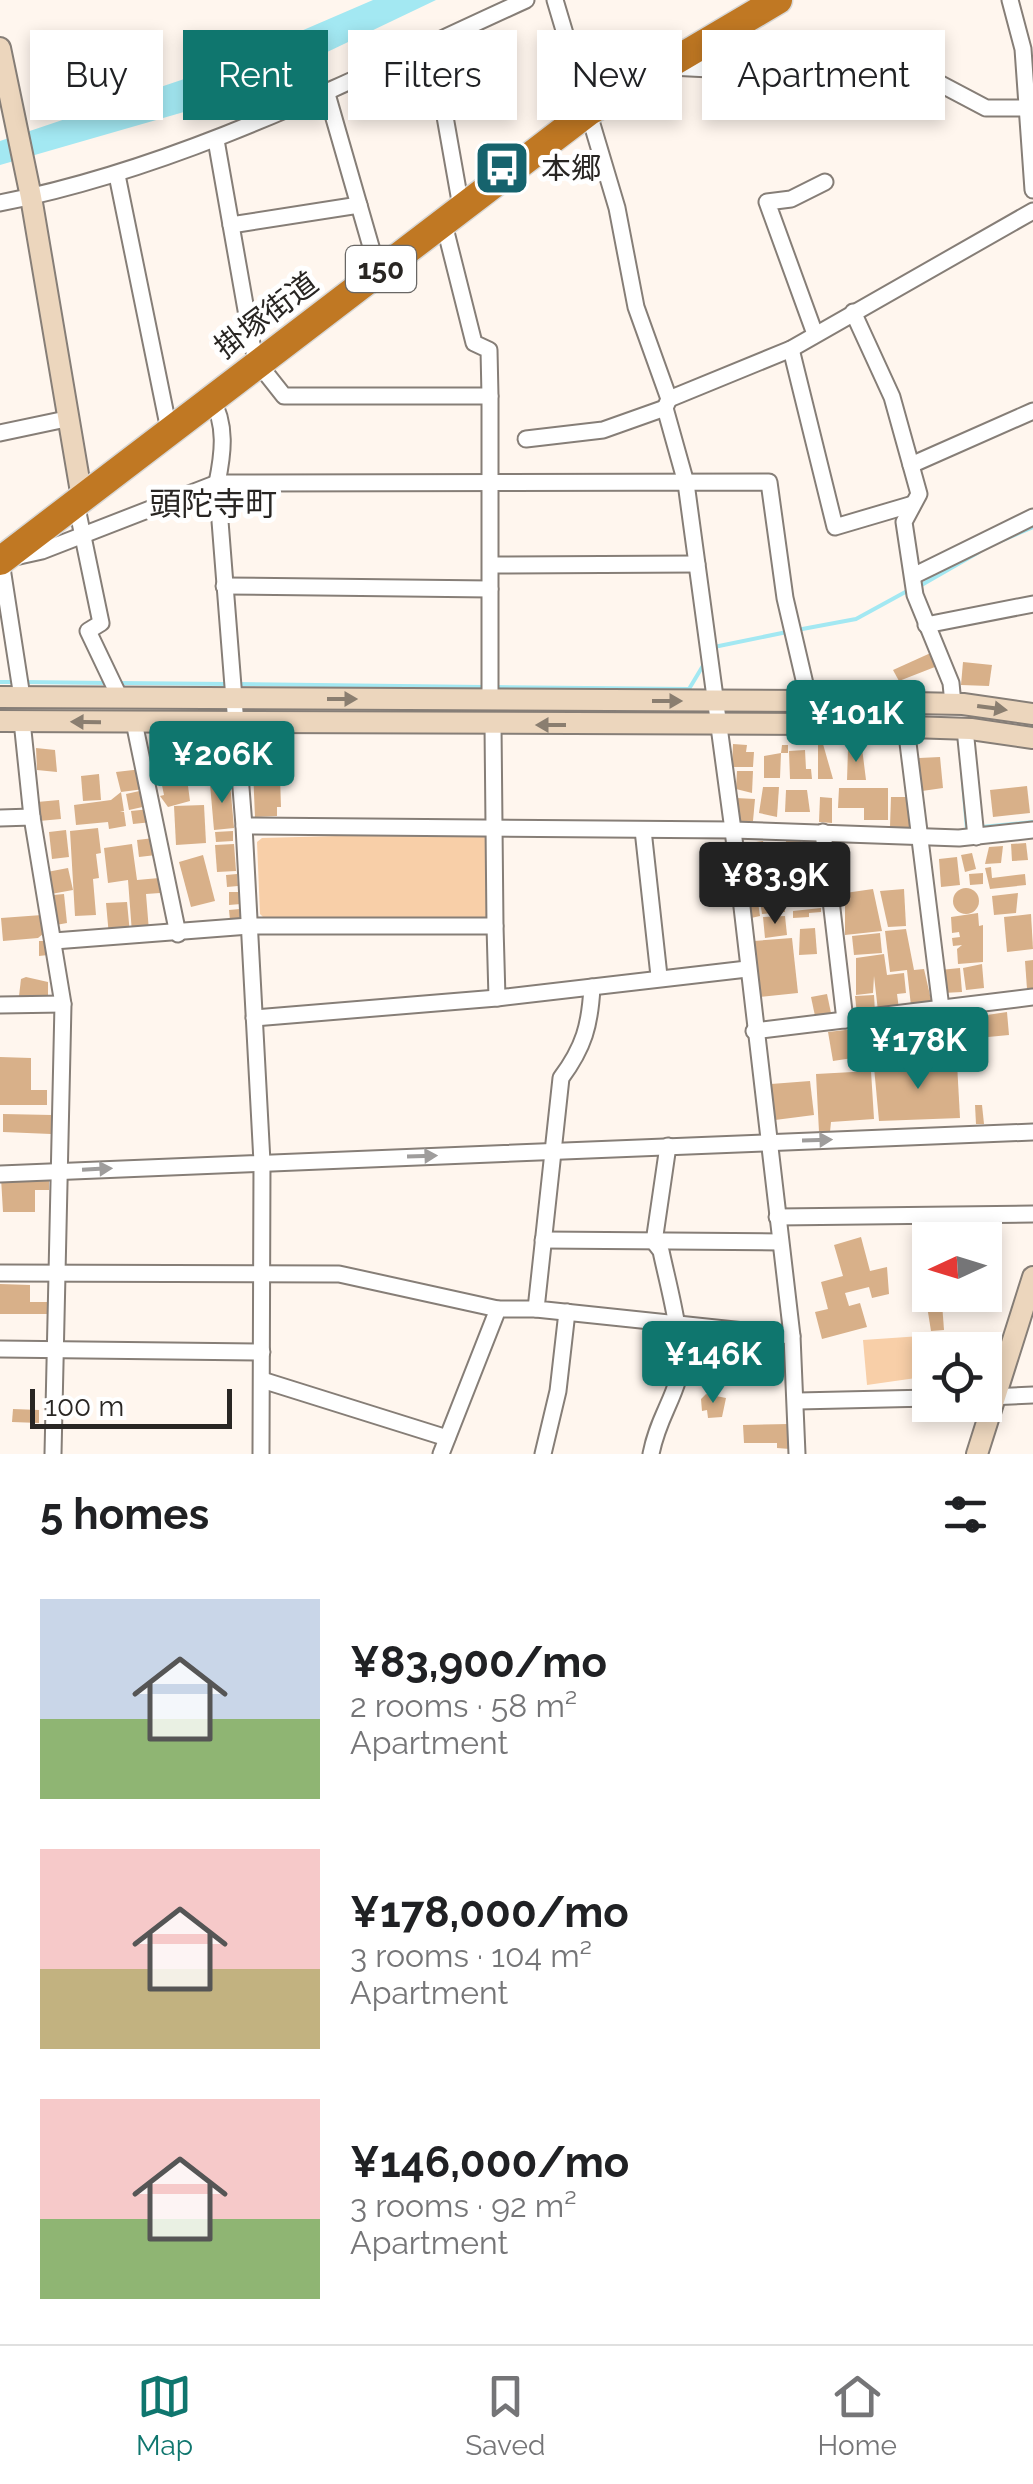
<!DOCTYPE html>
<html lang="en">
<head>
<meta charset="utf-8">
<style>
  body { margin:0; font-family:Raleway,"Noto Sans JP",sans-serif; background:#f2f2f2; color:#202124; height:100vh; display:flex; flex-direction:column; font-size:38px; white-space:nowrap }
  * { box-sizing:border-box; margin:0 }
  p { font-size:32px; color:#757577 }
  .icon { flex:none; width:55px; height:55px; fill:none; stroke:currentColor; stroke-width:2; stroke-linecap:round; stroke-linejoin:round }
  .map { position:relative; height:1454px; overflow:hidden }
  .drawer { display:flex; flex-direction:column; background:#fff; flex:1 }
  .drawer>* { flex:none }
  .banner { position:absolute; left:30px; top:30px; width:975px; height:90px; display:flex; gap:20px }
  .needle { width:65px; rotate:266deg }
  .controls { position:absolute; left:912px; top:1222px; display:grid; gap:20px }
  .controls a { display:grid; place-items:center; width:90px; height:90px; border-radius:0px; background:#fff; box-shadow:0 5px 15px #0003; font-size:50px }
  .scale { position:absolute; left:30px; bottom:25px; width:202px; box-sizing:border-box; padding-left:10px; border:5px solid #292623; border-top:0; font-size:28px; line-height:35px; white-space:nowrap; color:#292623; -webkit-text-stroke:8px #fff; paint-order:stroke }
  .price { position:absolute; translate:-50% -85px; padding:0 22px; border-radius:10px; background:#0f766e; color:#fff; font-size:32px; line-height:65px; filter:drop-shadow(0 2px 5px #0008) }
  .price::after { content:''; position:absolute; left:50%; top:60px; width:30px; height:22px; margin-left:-15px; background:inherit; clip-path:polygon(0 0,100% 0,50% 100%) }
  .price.selected { background:#222; color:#fff }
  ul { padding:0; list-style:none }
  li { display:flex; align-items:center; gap:30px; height:250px; padding:0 40px }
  li span { display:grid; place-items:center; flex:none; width:280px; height:200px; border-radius:0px; color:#555 }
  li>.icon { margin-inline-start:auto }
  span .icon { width:120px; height:120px; fill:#fffc; stroke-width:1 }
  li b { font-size:42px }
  h2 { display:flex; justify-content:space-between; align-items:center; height:120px; padding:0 40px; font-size:42px }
  .tag { padding:0 35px; border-radius:0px; background:#fff; box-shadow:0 5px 15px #0003; font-size:35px; line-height:90px }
  .tag.selected { background:#0f766e; color:#fff }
  .menu { display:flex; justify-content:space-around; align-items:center; height:140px; border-top:2px solid #e0e0e0; background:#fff; font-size:28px; color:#757577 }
  .menu a { display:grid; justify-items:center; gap:5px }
  .menu .selected { color:#0f766e }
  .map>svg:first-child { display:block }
</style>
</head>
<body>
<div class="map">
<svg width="1033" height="1454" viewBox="0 0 1033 1454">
  <rect width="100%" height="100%" fill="#fff6ee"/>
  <g fill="#f8cfa8">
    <path d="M484 832 488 837V916L483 921 266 920 260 914 257 842 262 838Z"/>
    <path d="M921 1336 930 1376 867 1385 863 1340Z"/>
  </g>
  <path fill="#a3e8f2" d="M373 0H436L229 99 0 165V141L208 71Z"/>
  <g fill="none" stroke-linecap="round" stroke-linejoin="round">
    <g stroke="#a3e8f2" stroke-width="4">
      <path d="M996 543 1033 527"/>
      <path d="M918 587 979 552"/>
      <path d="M797 630 856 619 909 590"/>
      <path d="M714 647 787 632"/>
      <path d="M0 682H13"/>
      <path d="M23 682 108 683"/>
      <path d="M118 683 228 684"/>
      <path d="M238 684 483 687"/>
      <path d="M493 687 689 689 704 664"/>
      <path d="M962 770 967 829 973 828"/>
      <path d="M982 827 1033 822"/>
    </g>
  </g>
  <g fill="#d8b089">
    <path d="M935 651 940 665 899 681 893 670Z"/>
    <path d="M963 662 992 665 989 686 961 685Z"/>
    <path d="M188 743 190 752 173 757 175 745Z"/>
    <path d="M229 743 231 757 213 760 211 745Z"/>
    <path d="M733 744 747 745 746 752H754L753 767H732Z"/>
    <path d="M818 744H823L833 779H818Z"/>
    <path d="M163 745 166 759 153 761 151 747Z"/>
    <path d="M782 745H788V753H781L780 778H764V756L781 753Z"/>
    <path d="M252 746H279L281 807H277V816L255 817Z"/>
    <path d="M36 748 55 750 57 772 37 770Z"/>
    <path d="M848 748H862L866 780H847Z"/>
    <path d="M805 750 806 769H811L812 779H790L789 751Z"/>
    <path d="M208 754 210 761 185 767 183 760Z"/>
    <path d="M940 757 943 788 922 791 919 758Z"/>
    <path d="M223 760 224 766 207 771 206 764Z"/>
    <path d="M180 766 182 772 186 771 190 801 168 807 160 796 164 795 159 771Z"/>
    <path d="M142 769 144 789 121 792 124 811 120 812H124L126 826 109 829 108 822 76 825 74 805 111 800 121 792 116 772Z"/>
    <path d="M737 771H753L752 793 736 789Z"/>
    <path d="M99 774 101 800 83 801 81 776Z"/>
    <path d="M230 783 234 828 214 830 210 784Z"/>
    <path d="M1027 786 1030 813 993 817 990 790Z"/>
    <path d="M763 787H779L777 817 759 813Z"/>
    <path d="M839 788H888V820H864V808H838Z"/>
    <path d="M144 790 147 806 129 810 126 794Z"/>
    <path d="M786 790H807L810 812H785Z"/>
    <path d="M820 797 832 798V823L819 822Z"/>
    <path d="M891 797H908L911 827H890Z"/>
    <path d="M736 798 755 799 753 821H739Z"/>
    <path d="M59 800 61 819 39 821 37 802Z"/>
    <path d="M204 805 206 843 176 845 174 806Z"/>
    <path d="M150 809 152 822 133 824 131 811Z"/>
    <path d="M98 828 101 853 96 854 99 878 93 879 96 915 75 916 70 831Z"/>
    <path d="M66 830 69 857 52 859 49 832Z"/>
    <path d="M233 831V841L216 842 215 832Z"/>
    <path d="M154 838 156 855 139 857 137 840Z"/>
    <path d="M801 840 802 855 787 860 786 841Z"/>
    <path d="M763 841 766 857 743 858 742 844Z"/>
    <path d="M1026 843 1028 860 1012 861 1011 844Z"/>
    <path d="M132 844 137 880 159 878 160 893 146 894 149 931 132 933 128 880 108 883 104 848Z"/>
    <path d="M234 844 236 871 217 872 215 845Z"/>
    <path d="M1003 846 1001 863 985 864 989 847Z"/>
    <path d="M972 853 976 869 965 872 961 855Z"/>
    <path d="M203 855 215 901 191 907 179 862Z"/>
    <path d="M957 857 960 885 941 887 939 859Z"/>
    <circle cx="755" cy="869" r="9"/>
    <path d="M797 863 798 870 822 865 823 879 797 883 789 864Z"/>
    <path d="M991 867 992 878 1025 874 1026 885 990 889 985 868Z"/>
    <path d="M68 868 73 890 51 894 47 872Z"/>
    <path d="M983 873V884L970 885 969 874Z"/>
    <path d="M237 874 238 886 227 887 226 875Z"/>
    <path d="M814 882 816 904 797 905 795 885Z"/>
    <circle cx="966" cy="901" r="13"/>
    <path d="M873 889 882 931 845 935V893Z"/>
    <path d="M904 889 906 926 888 927 880 891Z"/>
    <path d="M229 892H240L241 904 229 905Z"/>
    <path d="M1018 893 1016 913 994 915 992 896Z"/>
    <path d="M64 894 67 923 56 925 53 895Z"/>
    <path d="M784 898 785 912 762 914 760 901Z"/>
    <path d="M127 902 130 934 109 936 106 903Z"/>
    <path d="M750 902H758L760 916 751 918Z"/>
    <path d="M821 908V912L809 913V917L793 918V911Z"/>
    <path d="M240 909 241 920H230L229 910Z"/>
    <path d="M978 913 979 926 983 925V962L958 964 957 949 962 945 953 946 952 938 960 937 959 932 952 933 951 917Z"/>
    <path d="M1031 914 1033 949 1007 952 1004 917Z"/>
    <path d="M42 915 43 934 38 938 3 941 1 918Z"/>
    <path d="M785 916 787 935 765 938 763 917Z"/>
    <path d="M815 928 817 954 799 955 800 929Z"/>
    <path d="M906 929 914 970 924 969 932 1004 911 1006 907 970 890 972 885 931Z"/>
    <path d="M880 933 882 953 854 955 852 936Z"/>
    <path d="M792 938 798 993 760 997 754 941Z"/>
    <path d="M39 941H47L48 955 39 956Z"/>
    <path d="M884 954 887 975 904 973 906 993 897 994 899 1009 878 1011 874 976 873 993 856 995V958Z"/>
    <path d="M1033 960V989H1027L1025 961Z"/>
    <path d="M982 964 984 988 966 990 963 968Z"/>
    <path d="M960 968 962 992 943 993 940 970Z"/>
    <path d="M26 977 48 982V998L19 996 21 979Z"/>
    <path d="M827 994 831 1013 815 1016 811 997Z"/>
    <path d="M874 995 875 1012 857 1014 855 996Z"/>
    <path d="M1007 1012 1009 1035 988 1037 987 1015Z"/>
    <path d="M948 1018 951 1043 833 1061 828 1032Z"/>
    <path d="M971 1019 972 1032 960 1034 959 1020Z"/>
    <path d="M0 1057 31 1058V1090H47V1105H0Z"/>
    <path d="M957 1063 960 1118 879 1121 874 1067Z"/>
    <path d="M871 1071 874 1119 831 1122 830 1132H819L816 1074Z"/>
    <path d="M810 1081 814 1115 775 1120 771 1084Z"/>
    <path d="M975 1105H982L984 1124H976Z"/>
    <path d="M3 1114 52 1115 51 1134 3 1132Z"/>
    <path d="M49 1177V1190H35V1212H3L1 1178Z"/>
    <path d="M954 1223 955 1240H939L937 1224Z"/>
    <path d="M861 1237 870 1271 887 1267 889 1294 872 1298 869 1287 845 1293 849 1306 860 1303 867 1327 822 1339 815 1312 828 1309 821 1282 843 1276 834 1245Z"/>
    <path d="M0 1284 30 1285V1302H49V1314H0Z"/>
    <path d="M942 1303 944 1330 931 1331 927 1306Z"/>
    <path d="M978 1334 979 1347 945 1350 943 1336Z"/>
    <path d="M788 1358V1371L761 1373 760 1359Z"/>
    <path d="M706 1394 726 1398 722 1417 708 1418 707 1410 702 1411 701 1399Z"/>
    <path d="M13 1409 39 1410V1423L12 1422Z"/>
    <path d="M789 1424 790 1449 777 1448V1443H744L743 1425Z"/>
  </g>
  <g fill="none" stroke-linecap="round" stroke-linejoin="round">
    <g stroke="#867e77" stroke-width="19">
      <g id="street">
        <path d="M555 0 617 208 636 307 669 399 665 408 686 483 733 830 792 1336 797 1454"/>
        <path d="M1010 0 1023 49 1033 190"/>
        <path d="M432 43 461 207"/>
        <path d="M670 67 933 80 986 108H1033"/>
        <path d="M327 94 378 271"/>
        <path d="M216 140 231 225 359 205"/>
        <path d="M117 175 169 430"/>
        <path d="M0 203C187 166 354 78 526 0"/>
        <path d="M443 220 474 343 489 350 490 396"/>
        <path d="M231 225 252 344 257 362 284 396H490V699"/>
        <path d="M853 312 892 397 919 494 904 522 915 595 951 683 953 704"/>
        <path d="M815 334 767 202 791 199 825 182"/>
        <path d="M791 349 835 527 913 504"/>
        <path d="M211 398C227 424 223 454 217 483L244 826 262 1162 261 1454"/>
        <path d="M669 399 791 349 1033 211"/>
        <path d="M0 433 66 419"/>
        <path d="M526 439 603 430 665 408"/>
        <path d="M911 465 1033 411"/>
        <path d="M76 503 101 623 88 631 120 698"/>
        <path d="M0 555 22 697"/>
        <path d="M15 557 42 551 217 483 769 482 785 598 809 701"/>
        <path d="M491 565 697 564"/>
        <path d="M913 576 1033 517"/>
        <path d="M224 586 490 589"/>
        <path d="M926 625 1033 604"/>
        <path d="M22 721 32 817 63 1004 53 1454"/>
        <path d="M134 722 178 934"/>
        <path d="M906 727 941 1008"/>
        <path d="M965 729 976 837"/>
        <path d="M0 818 32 817"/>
        <path d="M244 826 733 830 959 838 1033 830"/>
        <path d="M643 830 659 976"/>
        <path d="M823 832 845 1020"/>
        <path d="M495 926 497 998"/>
        <path d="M54 941 249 926H495L493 725"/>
        <path d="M592 987C590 1025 584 1047 561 1078L536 1309 792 1336"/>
        <path d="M0 1005 63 1004"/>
        <path d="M254 1018 497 998 747 969"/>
        <path d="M754 1031 1033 997"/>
        <path d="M0 1174 1033 1132"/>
        <path d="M777 1217 1033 1214"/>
        <path d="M543 1240 780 1242"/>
        <path d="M0 1273 339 1274 498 1309"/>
        <path d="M0 1349 262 1352"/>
        <path d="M262 1380 447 1438"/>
        <path d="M989 1397 1033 1395"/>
        <path d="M798 1401 930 1398"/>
        <path d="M441 1454 498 1309H536"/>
        <path d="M543 1454 558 1391 567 1312"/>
        <path d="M651 1454C657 1422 671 1404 678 1379 686 1346 668 1285 661 1251L654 1242 668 1146"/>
      </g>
    </g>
    <g stroke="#867e77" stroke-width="24">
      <g id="secondary">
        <path d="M0 48 31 197 82 498"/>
        <path d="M0 697 809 701 963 704 1033 714"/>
        <path d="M0 721 819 724 971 729 1033 738"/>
        <path d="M977 1454 1033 1277"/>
      </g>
    </g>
    <g stroke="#d8d8d7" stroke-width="31">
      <path id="highway" d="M0 561 588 112 778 0"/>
    </g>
    <use href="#street" stroke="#fff" stroke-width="15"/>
    <use href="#secondary" stroke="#ecd6bd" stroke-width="20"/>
    <use href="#highway" stroke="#c07823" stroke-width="28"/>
  </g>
  <defs><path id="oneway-solid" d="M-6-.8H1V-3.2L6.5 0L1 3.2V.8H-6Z" transform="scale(2.5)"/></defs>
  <g fill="#8a7e70">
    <use href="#oneway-solid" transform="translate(342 699)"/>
    <use href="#oneway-solid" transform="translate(667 701)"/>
    <use href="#oneway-solid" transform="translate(992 708) rotate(8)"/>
    <use href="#oneway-solid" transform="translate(86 722) rotate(-179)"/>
    <use href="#oneway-solid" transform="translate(551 725) rotate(-180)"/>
  </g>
  <g fill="#9f9d9c">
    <use href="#oneway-solid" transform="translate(817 1140) rotate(-2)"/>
    <use href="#oneway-solid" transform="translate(422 1156) rotate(-2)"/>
    <use href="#oneway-solid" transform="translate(97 1169) rotate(-3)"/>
  </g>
  <defs>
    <g id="bus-square" transform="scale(2.875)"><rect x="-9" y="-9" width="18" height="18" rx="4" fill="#16636d" stroke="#fff"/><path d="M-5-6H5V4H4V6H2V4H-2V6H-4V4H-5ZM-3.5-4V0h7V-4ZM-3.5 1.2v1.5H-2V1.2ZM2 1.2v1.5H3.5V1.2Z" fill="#fff"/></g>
  </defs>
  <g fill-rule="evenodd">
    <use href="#bus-square" x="502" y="168"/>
  </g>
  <g text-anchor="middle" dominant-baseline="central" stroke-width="10" stroke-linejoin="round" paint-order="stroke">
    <rect fill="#fff" stroke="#696765" stroke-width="2.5" x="346" y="246" width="70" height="46" rx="8"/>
    <g font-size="28" font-weight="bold" fill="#292623">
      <text x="381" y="269">150</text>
    </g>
    <g font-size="30" fill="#292623" stroke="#fff" text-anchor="start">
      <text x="541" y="168">本郷</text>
    </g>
    <g font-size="30" fill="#292623" stroke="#fff">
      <text transform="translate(266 315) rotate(-37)">掛塚街道</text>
    </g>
    <g font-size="32" fill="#292623" stroke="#fff">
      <text x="213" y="503">頭陀寺町</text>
    </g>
  </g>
</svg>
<div class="controls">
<a><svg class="needle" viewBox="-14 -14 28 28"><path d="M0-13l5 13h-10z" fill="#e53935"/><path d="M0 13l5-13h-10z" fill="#757577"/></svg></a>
<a><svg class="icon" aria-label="locate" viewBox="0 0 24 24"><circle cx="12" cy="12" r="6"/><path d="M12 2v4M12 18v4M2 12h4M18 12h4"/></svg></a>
</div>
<div class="scale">100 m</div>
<b class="price" style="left:856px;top:765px">¥101K</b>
<b class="price" style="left:222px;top:806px">¥206K</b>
<b class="price selected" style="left:775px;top:927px">¥83.9K</b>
<b class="price" style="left:918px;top:1092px">¥178K</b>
<b class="price" style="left:713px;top:1406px">¥146K</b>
<div class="banner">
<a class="tag">Buy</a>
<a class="tag selected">Rent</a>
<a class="tag">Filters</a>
<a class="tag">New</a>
<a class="tag">Apartment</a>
</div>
</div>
<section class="drawer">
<h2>5 homes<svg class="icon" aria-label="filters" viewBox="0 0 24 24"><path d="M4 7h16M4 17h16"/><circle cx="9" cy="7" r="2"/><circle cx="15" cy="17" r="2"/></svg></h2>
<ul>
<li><span style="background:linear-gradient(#c9d6e8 60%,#8fb573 0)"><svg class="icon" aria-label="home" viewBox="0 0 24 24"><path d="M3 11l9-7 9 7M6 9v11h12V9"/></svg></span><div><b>¥83,900/mo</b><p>2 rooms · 58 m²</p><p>Apartment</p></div></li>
<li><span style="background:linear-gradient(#f6c9c9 60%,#c2b280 0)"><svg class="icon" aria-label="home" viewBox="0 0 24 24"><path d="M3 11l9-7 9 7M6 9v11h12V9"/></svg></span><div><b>¥178,000/mo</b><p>3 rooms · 104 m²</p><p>Apartment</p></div></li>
<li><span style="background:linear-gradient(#f6c9c9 60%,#8fb573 0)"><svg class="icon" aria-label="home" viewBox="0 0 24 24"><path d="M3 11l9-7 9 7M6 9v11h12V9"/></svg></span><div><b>¥146,000/mo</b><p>3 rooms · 92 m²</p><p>Apartment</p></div></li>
</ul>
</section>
<nav class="menu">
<a class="selected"><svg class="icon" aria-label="map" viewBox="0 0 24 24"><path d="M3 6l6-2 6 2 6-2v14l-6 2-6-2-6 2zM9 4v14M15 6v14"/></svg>Map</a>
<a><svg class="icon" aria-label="saved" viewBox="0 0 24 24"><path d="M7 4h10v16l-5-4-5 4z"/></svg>Saved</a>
<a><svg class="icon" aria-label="home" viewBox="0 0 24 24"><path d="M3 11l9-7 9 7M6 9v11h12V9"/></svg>Home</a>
</nav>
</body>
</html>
